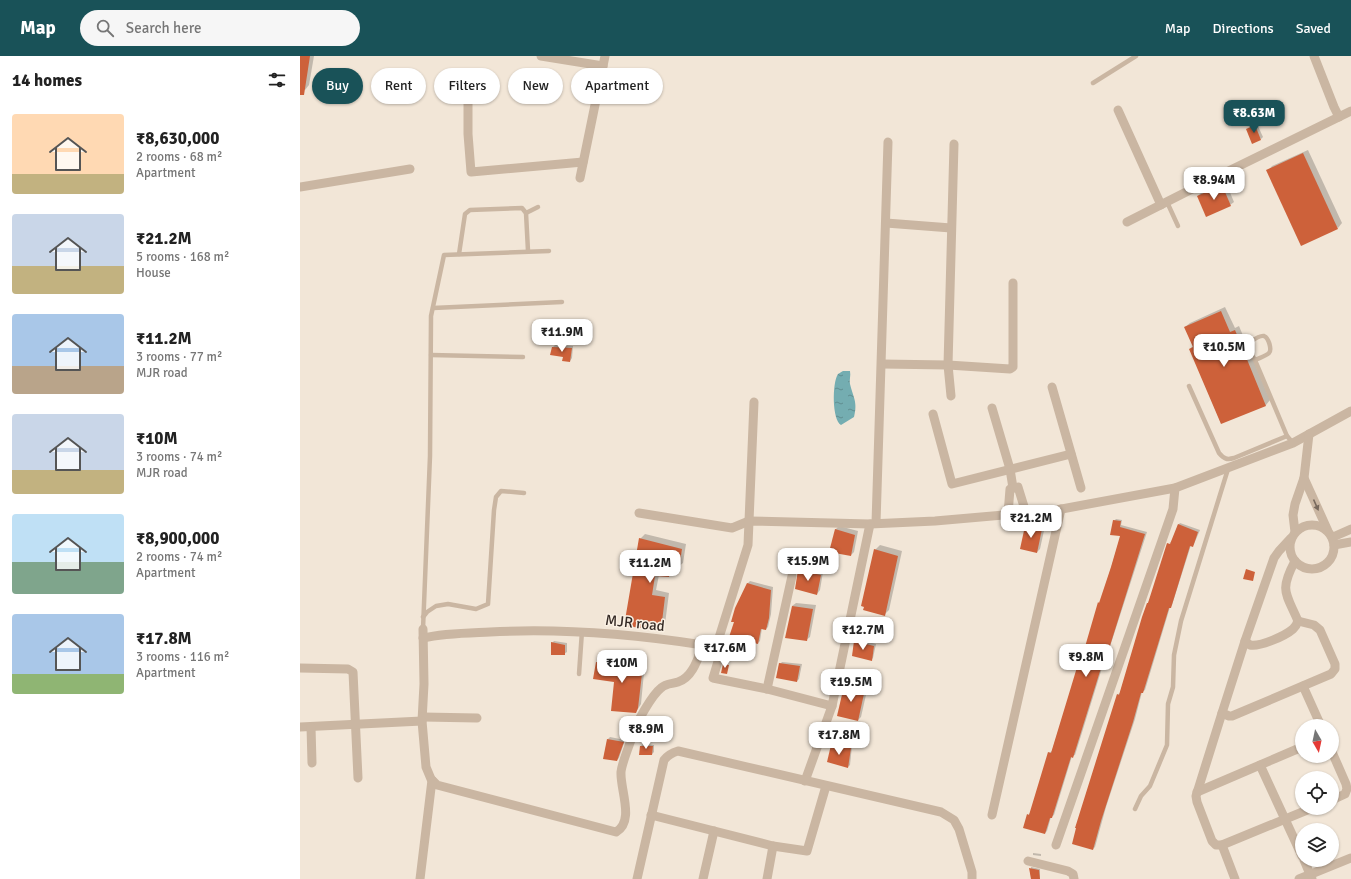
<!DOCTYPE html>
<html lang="en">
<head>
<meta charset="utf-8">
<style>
  body { margin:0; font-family:Signika,sans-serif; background:#f6f6f6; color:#222; height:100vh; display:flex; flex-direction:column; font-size:15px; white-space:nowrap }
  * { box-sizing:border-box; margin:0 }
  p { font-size:13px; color:#767676 }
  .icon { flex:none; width:22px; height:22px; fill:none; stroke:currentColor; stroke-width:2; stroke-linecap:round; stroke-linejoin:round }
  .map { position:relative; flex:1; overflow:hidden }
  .sheet { display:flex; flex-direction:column; background:#fff; width:300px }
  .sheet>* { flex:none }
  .banner { position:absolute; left:12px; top:12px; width:380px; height:36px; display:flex; gap:8px }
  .needle { width:26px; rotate:171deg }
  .fabs { position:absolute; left:995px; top:663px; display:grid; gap:8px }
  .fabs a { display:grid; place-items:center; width:44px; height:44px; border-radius:50%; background:#fff; box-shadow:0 1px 3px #0004; font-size:20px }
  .price { position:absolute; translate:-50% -34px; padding:0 9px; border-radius:8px; background:#fff; color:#222; font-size:13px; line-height:26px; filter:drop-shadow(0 1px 2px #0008) }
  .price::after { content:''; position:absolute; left:50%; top:24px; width:12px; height:9px; margin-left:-6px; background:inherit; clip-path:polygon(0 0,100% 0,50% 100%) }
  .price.active { background:#195258; color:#fff }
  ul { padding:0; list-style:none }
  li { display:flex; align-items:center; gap:12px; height:100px; padding:0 12px }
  li span { display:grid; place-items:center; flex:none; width:112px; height:80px; border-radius:4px; color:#555 }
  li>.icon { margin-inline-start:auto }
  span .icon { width:48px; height:48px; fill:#fffc; stroke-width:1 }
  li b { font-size:17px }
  h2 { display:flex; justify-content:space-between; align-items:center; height:48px; padding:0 12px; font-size:17px }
  .tag { padding:0 14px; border-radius:18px; background:#fff; box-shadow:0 1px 3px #0004; font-size:14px; line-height:36px }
  .tag.active { background:#195258; color:#fff }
  header { display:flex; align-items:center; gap:24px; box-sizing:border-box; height:56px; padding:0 20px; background:#195258; color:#fff }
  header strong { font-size:19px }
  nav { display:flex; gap:22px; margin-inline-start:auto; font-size:14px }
  .search { width:280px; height:36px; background:#f6f6f6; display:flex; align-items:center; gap:10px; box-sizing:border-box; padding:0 14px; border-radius:22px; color:#767676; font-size:15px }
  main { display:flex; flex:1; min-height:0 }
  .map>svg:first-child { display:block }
</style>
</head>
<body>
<header>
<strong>Map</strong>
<div class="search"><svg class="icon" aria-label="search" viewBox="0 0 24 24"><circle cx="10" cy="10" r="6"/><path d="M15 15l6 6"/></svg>Search here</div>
<nav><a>Map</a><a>Directions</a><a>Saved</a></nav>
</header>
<main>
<section class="sheet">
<h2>14 homes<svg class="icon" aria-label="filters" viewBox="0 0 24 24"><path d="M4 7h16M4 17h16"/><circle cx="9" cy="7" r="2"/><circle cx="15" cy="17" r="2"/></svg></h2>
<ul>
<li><span style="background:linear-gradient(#ffd9b3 75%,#c2b280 0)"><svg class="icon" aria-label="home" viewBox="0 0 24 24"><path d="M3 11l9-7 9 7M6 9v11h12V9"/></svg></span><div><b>₹8,630,000</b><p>2 rooms · 68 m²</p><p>Apartment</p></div></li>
<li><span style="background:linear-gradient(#c9d6e8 65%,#c2b280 0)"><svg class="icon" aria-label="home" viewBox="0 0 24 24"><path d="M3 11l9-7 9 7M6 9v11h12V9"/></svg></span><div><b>₹21.2M</b><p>5 rooms · 168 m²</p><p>House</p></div></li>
<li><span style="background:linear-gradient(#a9c7e8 65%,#b9a48a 0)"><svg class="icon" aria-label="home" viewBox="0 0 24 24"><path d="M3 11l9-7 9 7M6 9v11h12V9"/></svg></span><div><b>₹11.2M</b><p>3 rooms · 77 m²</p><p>MJR road</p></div></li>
<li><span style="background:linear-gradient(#c9d6e8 70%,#c2b280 0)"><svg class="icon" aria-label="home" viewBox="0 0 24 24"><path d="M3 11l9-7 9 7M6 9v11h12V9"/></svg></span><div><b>₹10M</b><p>3 rooms · 74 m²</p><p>MJR road</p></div></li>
<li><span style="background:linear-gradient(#bfe0f5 60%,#7fa58c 0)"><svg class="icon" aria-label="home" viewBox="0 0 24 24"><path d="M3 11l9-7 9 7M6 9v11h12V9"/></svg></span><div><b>₹8,900,000</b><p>2 rooms · 74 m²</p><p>Apartment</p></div></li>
<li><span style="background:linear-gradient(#a9c7e8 75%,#8fb573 0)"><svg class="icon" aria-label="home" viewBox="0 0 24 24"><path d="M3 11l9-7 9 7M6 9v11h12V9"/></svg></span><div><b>₹17.8M</b><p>3 rooms · 116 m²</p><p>Apartment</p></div></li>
</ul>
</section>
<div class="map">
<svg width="1051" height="823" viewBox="0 0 1051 823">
  <defs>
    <pattern id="water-ripples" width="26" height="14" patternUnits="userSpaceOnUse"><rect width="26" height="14" fill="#74adb1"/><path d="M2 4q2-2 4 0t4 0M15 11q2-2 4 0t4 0" fill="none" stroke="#608d90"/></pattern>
  </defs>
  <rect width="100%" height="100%" fill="#f2e6d7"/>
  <path fill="url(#water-ripples)" d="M543 315H550C551 320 549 324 550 328 553 341 558 346 554 361L541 369C532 364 532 327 538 318 540 317 541 316 543 315Z"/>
  <g fill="#0003">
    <path d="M0 0H14L9 29 5 34 0 33Z"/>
    <path d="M957 68 963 81 961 83 948 73Z"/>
    <path d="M1008 94 1042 167 1038 172 968 115 972 110Z"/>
    <path d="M926 127 934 146 930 149 898 140 901 137Z"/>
    <path d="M925 251 935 272 939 270 970 344 966 349 921 367 890 293 893 290 885 271 890 267Z"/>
    <path d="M255 289 273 290 272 302 270 305 253 291Z"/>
    <path d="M816 463 822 464 821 469 847 476 804 609 802 612 775 699 772 700 754 759 751 761 747 775 745 777 728 759 731 756 749 697 752 695 779 608 781 606 801 545 821 479 814 465Z"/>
    <path d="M729 467 745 470 740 493 737 496 726 470Z"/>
    <path d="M880 467 900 474 894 488 892 490 891 489 872 549 870 551 845 634 842 636 835 663 806 751 795 791 793 793 817 639 820 637 848 547 875 488 869 487 872 486 878 469Z"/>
    <path d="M539 470 558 475 554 496 551 499 535 474Z"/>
    <path d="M345 478 386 488 383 507 378 511 374 510V515L369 520 359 519 356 534 369 537 365 568 361 573 325 569 340 483Z"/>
    <path d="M580 489 602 495 589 554 584 559 575 494Z"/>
    <path d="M502 512 523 516 520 534 517 538 499 515Z"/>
    <path d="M450 525 473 531 471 558 468 571 466 573 462 572 460 585 458 587 447 528Z"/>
    <path d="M496 547 516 549 510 581 506 584 492 550Z"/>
    <path d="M557 583 576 588 573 602 571 604 553 599 555 585Z"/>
    <path d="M254 585 267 587V596L264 598 252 587Z"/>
    <path d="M300 603 322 606 325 604 345 606 341 648 336 656 315 625 297 606Z"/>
    <path d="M482 606 502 608 499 623 497 625 480 608Z"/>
    <path d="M548 627 568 630 561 661 558 664 545 630Z"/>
    <path d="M364 663 367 679 365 681 347 668 349 666Z"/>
    <path d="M310 681 325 684 319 702 317 704 308 683Z"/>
    <path d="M534 687 552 690 550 709 548 711 528 705 532 689Z"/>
    <path d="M343 688 354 689V696L352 698 341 690Z"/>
    <path d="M733 797 741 798V800L733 799Z"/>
    <path d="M731 811 740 813V823H731Z"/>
  </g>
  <g fill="#cd613a">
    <path d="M0 0H10L4 39H0Z"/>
    <path d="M955 69 961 84 952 88 946 73Z"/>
    <path d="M1003 97 1038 173 1001 190 966 114Z"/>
    <path d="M922 129 931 150 906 161 897 140Z"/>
    <path d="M921 255 930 276 935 274 966 350 921 368 889 293 893 291 884 271Z"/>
    <path d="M252 291 272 292 270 306 262 305 263 301 250 299Z"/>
    <path d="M813 464 821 465 820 471 845 478 803 612H801L773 702 771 701 752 762H750L745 778 723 772 727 758 729 759 748 696 751 697 778 608H780L798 546 799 547 811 511 820 480 810 479Z"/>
    <path d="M878 468 898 476 893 491 890 490 871 552H869L866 562 843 637H841L833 666 801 765 793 794 772 788 776 772H775L817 638 819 639 842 561 847 547H848L867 487 870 488Z"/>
    <path d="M725 470 742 473 737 497 720 493Z"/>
    <path d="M535 473 555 479 551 500 529 496Z"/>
    <path d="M339 482 382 493 379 512 371 511 369 521 355 520 352 539 365 541 361 574 324 570Z"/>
    <path d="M574 493 598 500 585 560 563 554 564 551 561 550Z"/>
    <path d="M946 513 955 516 953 525 943 523Z"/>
    <path d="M498 514 521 519 517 539 495 533Z"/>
    <path d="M447 527 471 534 469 562 466 574 461 573 458 588 429 581 434 566H431L435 552Z"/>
    <path d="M492 550 513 553 507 585 485 582Z"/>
    <path d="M554 585 574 590 572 605 552 600Z"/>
    <path d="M251 586 265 589V599H251Z"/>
    <path d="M296 606 320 609 321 606 343 609 338 652 336 657 311 655 314 626 293 623Z"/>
    <path d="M479 607 500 610 497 626 476 622Z"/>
    <path d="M423 608 429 609 427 618 421 617Z"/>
    <path d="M544 630 565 633 558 665 537 660Z"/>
    <path d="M362 665 366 682 350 686 346 668Z"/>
    <path d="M307 683 324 686 317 705 303 703Z"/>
    <path d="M531 689 551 692 548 712 527 706Z"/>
    <path d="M340 690H353L352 699H339Z"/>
    <path d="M729 812 739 814 740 823H731Z"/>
  </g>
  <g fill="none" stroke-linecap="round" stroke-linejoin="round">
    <g stroke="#cab6a2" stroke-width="4.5">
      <path d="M793 27 836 0"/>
      <path d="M867 146 878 170"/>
      <path d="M226 157 238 151"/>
      <path d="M159 198 165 158 170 154 222 152 226 157 228 195"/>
      <path d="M133 252 262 246"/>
      <path d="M131 299 223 301"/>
      <path d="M955 304C959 302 966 300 969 297 972 294 969 282 964 280 960 279 953 284 950 286L948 293 955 304 987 380 993 387"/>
      <path d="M889 330 919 397C924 403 927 404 934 402L987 380"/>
      <path d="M123 561 127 556 136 550 148 548 176 553 188 548 194 454 196 441 201 435 224 437"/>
      <path d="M123 573 130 400 131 260 144 199 249 195"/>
      <path d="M279 618 282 575"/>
      <path d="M835 753 841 740 850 730 867 689 868 648 873 631 874 599 881 565 928 413"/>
    </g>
    <g stroke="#cab6a2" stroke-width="9">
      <path d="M241 0 303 10"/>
      <path d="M1014 0 1034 51 1039 61"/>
      <path d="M168 22V78L171 116 283 106"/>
      <path d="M818 54 861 149"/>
      <path d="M280 122 305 0"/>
      <path d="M0 131 110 113"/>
      <path d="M827 166 894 132 1051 55"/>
      <path d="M586 167 651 172"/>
      <path d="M582 308 648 309 710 313 713 311V227"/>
      <path d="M752 331 781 432"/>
      <path d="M651 340 648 309 654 88"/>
      <path d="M692 352 710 413 713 432"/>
      <path d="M633 358 652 428 771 398"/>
      <path d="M1004 422 1028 475"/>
      <path d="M339 457 432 472 449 465 570 468 635 465 751 455 875 432 993 387 1051 355"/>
      <path d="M708 458 710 433 718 431 726 457"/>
      <path d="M576 467 588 86"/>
      <circle cx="1012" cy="491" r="22"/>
      <path d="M995 476 993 459 995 448 1004 422 1009 378"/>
      <path d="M1033 481 1051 473"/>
      <path d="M991 482 979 495 974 502 945 585 950 589C960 591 985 580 993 573 995 571 997 568 998 565 986 537 979 535 995 505"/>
      <path d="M1034 489 1051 486"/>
      <path d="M123 573 124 628 122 665 126 711 131 723 137 729 316 776C335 765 320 734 321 716 322 706 330 688 333 678 336 667 352 639 361 632 366 627 372 628 378 626 393 621 398 602 403 589"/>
      <path d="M123 582C145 577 167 577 190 576 261 572 332 578 403 589L413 590 417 588 448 489 454 346"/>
      <path d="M945 585 922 657 929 660H932L1031 618 1035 613V608L1020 574 1014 569 998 565"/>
      <path d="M419 602 413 622 467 633 532 650"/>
      <path d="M0 612 48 613 53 616 58 722"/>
      <path d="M1003 630 1021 670"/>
      <path d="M467 633 492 520"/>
      <path d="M922 657 896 740 897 746 912 785 916 789H922L1012 752"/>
      <path d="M123 661 177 662"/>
      <path d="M0 671 122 665"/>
      <path d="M11 671 12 707"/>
      <path d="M1032 696 1046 728 1047 733 1045 738 1032 744"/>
      <path d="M960 709 1002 800"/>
      <path d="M505 725 532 650 570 468"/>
      <path d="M897 736 1002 691"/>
      <path d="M351 759 473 790 507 795 526 730"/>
      <path d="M692 759 761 453"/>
      <path d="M756 789 873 453 875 432"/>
      <path d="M922 789 935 823"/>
      <path d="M1004 804 1012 823"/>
      <path d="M728 805 768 815 773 818 774 823"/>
      <path d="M120 823 132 724"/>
      <path d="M337 823 364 704C368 699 371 697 378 695L641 756 654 764 659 773 672 816V823"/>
      <path d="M403 823 414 775"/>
      <path d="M467 823 473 790"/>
      <path d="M999 823 1051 802"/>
    </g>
  </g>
  <defs><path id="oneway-solid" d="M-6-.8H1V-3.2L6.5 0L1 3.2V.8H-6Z"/></defs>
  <use fill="#78695d" href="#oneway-solid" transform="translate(1016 449) rotate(66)"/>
  <g text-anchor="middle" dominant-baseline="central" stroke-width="3" stroke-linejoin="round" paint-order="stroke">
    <g font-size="15" fill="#352a25" stroke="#faf0e3">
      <text transform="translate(335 567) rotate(6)">MJR road</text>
    </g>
  </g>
</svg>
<div class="fabs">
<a><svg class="needle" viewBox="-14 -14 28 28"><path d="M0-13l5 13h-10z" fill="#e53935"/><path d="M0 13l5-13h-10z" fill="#767676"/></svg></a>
<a><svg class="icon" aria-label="locate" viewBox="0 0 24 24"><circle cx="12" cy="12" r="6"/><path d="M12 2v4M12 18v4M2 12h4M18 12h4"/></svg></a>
<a><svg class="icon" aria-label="layers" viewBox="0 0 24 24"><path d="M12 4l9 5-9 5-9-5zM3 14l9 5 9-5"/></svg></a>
</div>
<b class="price active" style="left:954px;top:78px">₹8.63M</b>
<b class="price" style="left:914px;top:145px">₹8.94M</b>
<b class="price" style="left:262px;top:297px">₹11.9M</b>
<b class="price" style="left:924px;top:312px">₹10.5M</b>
<b class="price" style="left:731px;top:483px">₹21.2M</b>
<b class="price" style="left:508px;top:526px">₹15.9M</b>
<b class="price" style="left:350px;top:528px">₹11.2M</b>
<b class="price" style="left:563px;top:595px">₹12.7M</b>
<b class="price" style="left:425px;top:613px">₹17.6M</b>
<b class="price" style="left:786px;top:622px">₹9.8M</b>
<b class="price" style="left:322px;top:628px">₹10M</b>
<b class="price" style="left:551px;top:647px">₹19.5M</b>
<b class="price" style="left:346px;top:694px">₹8.9M</b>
<b class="price" style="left:539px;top:700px">₹17.8M</b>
<div class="banner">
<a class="tag active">Buy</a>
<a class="tag">Rent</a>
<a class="tag">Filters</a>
<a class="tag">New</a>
<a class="tag">Apartment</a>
</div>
</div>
</main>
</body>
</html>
